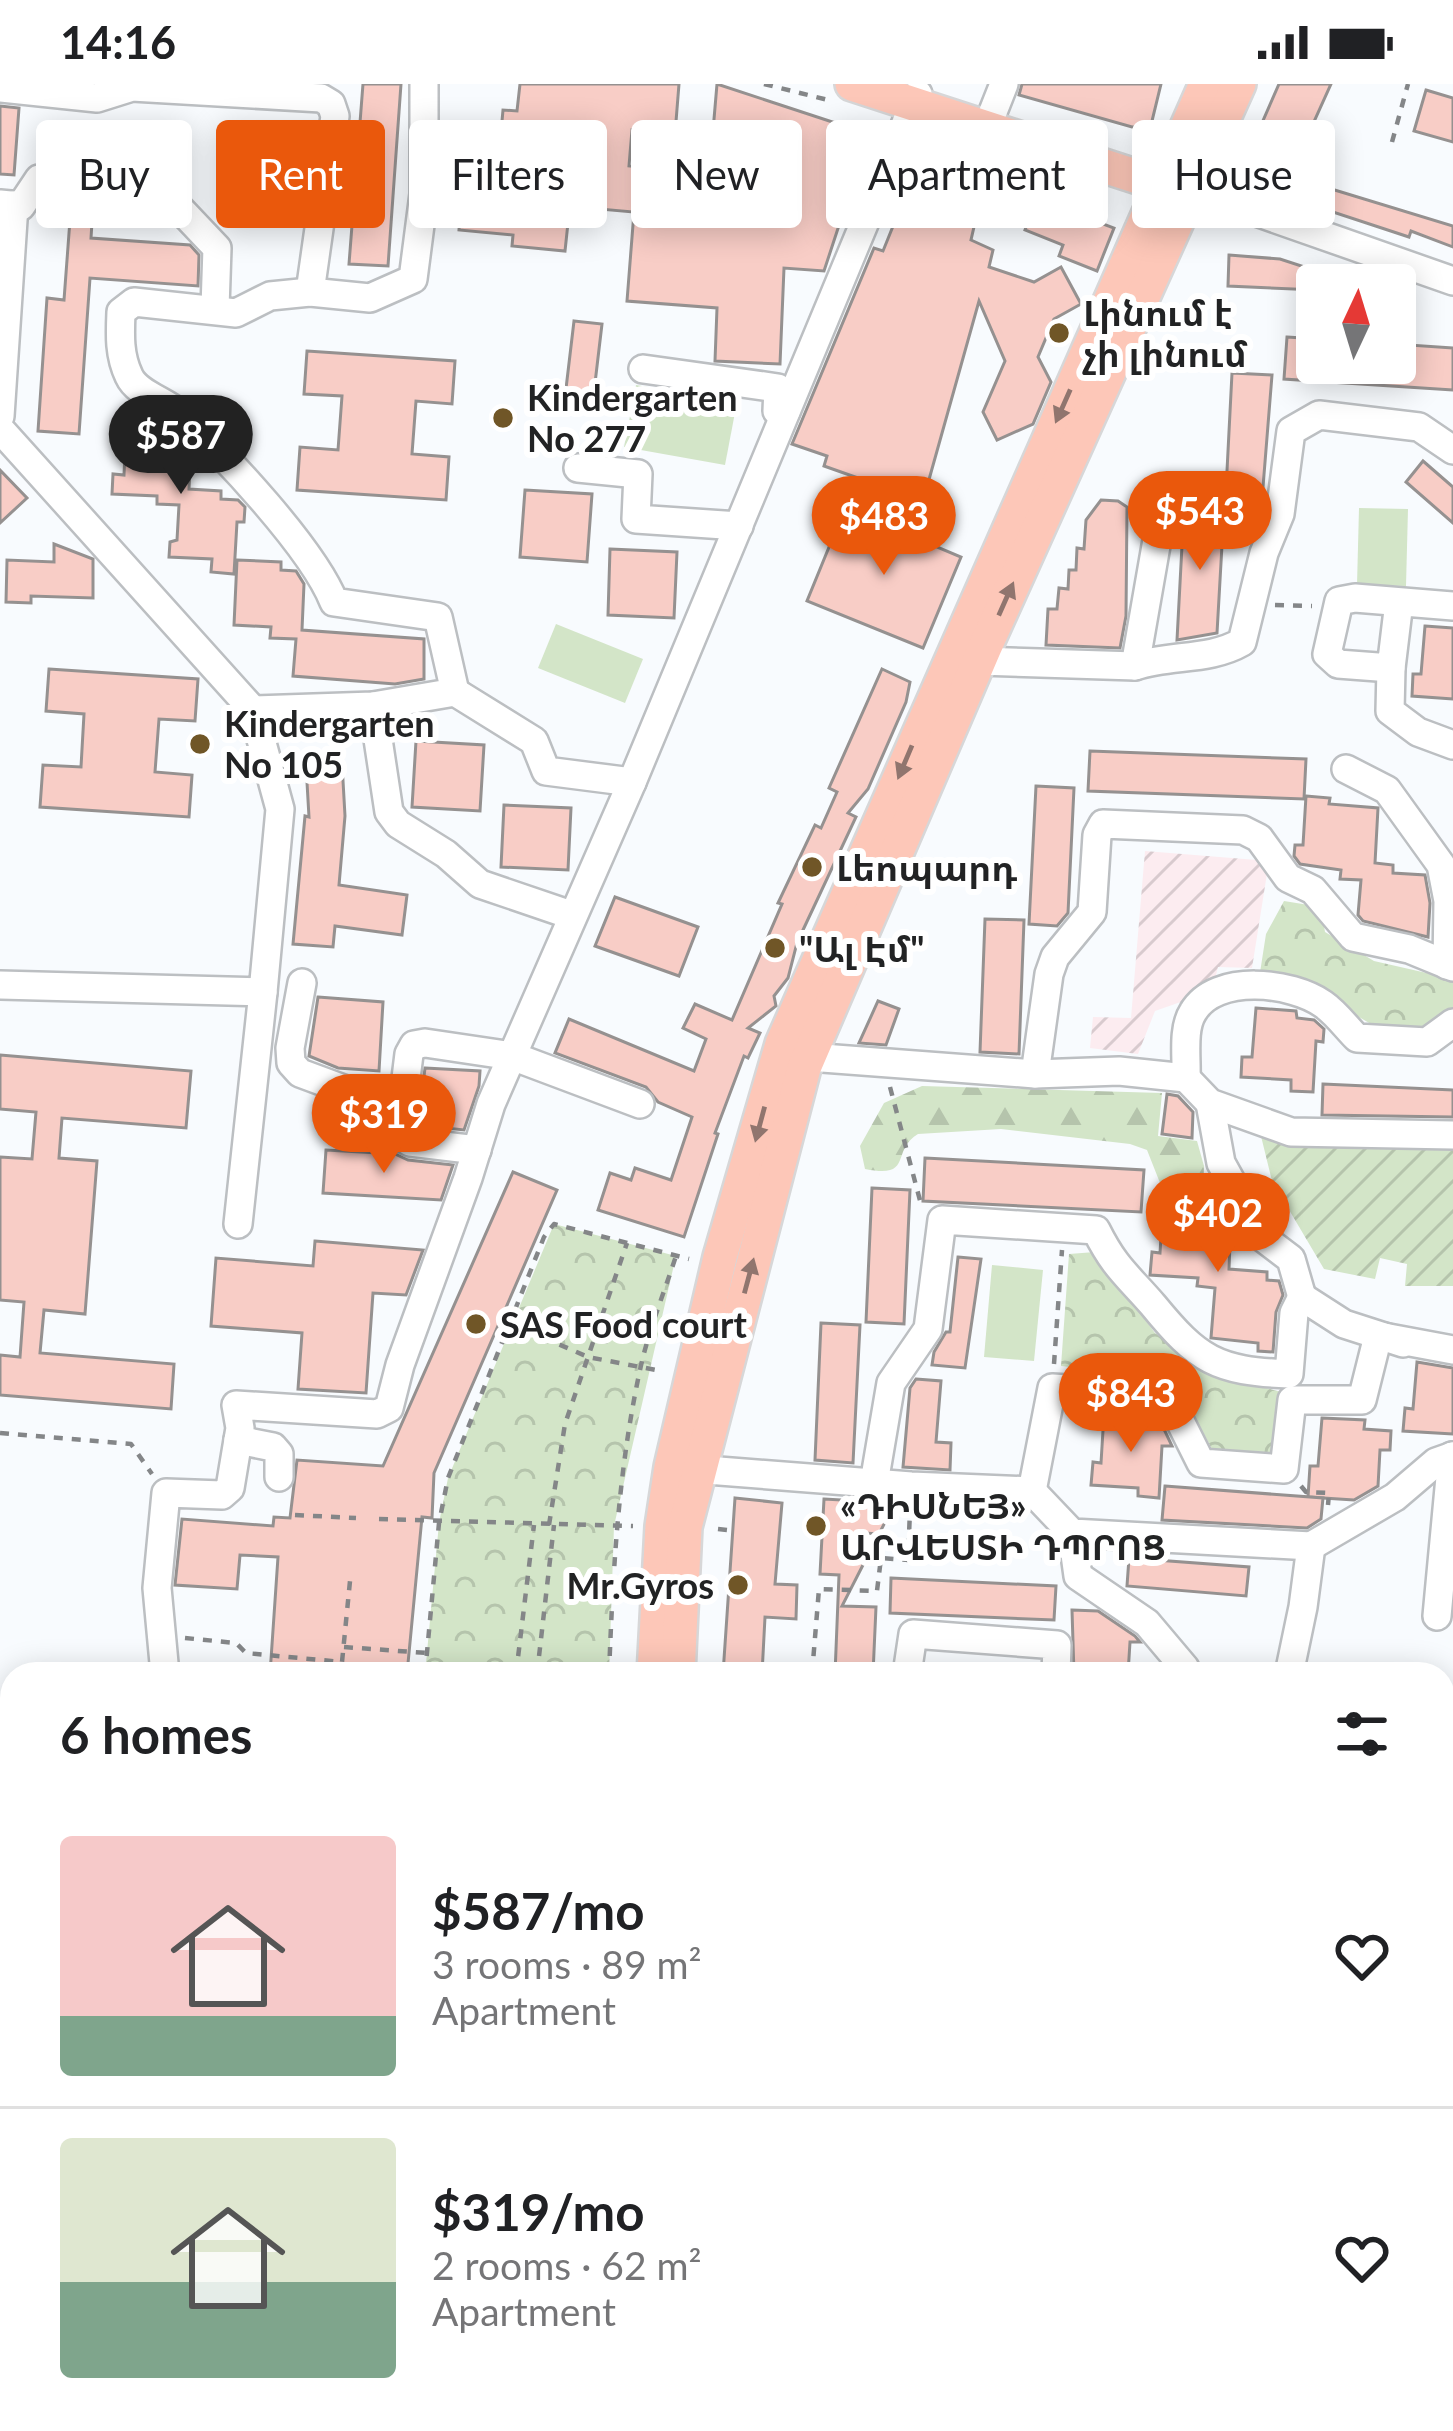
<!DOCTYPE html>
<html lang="en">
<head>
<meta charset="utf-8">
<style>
  body { margin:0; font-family:Lato,"Noto Sans Armenian",sans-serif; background:#f6f6f6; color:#202124; height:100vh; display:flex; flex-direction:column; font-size:45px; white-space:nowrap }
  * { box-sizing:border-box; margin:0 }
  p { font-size:39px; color:#757577 }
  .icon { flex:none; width:66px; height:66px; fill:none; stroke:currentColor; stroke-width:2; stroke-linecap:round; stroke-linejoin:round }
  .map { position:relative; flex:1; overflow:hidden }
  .side { position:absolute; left:0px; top:1578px; width:1455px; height:771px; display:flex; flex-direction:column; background:#fff; border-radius:36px 36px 0 0; box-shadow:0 6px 30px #0003 }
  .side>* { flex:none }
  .hud { position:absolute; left:36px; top:36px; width:1383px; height:108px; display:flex; gap:24px }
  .needle { width:78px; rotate:4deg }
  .tools { position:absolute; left:1296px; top:180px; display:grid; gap:24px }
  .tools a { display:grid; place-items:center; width:120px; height:120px; border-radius:12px; background:#fff; box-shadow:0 6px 30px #0003; font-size:60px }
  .price { position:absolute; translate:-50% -102px; padding:0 27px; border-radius:42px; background:#ea580c; color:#fff; font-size:39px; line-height:78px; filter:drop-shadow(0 3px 6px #0008) }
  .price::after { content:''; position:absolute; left:50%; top:72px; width:36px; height:27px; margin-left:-18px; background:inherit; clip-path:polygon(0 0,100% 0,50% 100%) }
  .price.current { background:#222; color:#fff }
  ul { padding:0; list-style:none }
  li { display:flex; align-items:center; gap:36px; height:300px; padding:0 60px }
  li+li { border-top:3px solid #e0e0e0 }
  li span { display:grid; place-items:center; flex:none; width:336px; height:240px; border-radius:12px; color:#555 }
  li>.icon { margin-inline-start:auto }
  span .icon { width:144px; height:144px; fill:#fffc; stroke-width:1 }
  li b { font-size:51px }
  h2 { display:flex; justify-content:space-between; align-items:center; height:144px; padding:0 60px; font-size:51px }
  .tag { padding:0 42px; border-radius:12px; background:#fff; box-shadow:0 6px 30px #0003; font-size:42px; line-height:108px }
  .tag.current { background:#ea580c; color:#fff }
  .status { display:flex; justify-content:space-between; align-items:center; height:84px; padding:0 60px; background:#fff; direction:ltr }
  .status svg { height:33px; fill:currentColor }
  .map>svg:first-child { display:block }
</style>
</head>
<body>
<div class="status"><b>14:16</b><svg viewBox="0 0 49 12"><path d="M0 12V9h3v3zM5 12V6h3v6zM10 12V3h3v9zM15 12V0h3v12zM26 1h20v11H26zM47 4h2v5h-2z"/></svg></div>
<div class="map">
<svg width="1453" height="2347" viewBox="0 0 1453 2347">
  <defs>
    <pattern id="industrial-furrows" width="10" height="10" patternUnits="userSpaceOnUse" patternTransform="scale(3)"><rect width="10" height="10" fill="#fcecf0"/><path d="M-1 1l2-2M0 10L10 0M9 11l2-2" fill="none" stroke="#d8cace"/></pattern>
    <pattern id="forest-firs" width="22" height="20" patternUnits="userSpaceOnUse" patternTransform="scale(3)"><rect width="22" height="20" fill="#d3e5c8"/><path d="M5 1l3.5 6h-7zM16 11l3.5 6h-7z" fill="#b5c4ac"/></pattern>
    <pattern id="park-crowns" width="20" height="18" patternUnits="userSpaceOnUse" patternTransform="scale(3)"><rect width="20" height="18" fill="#d3e5c8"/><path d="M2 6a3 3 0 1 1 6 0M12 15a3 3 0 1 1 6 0" fill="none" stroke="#b5c4ac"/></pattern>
    <pattern id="garden-furrows" width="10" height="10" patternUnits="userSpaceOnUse" patternTransform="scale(3)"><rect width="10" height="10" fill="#d3e5c8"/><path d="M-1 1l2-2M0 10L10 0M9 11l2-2" fill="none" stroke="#b5c4ac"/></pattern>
  </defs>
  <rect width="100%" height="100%" fill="#f8fbfe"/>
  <path fill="url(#industrial-furrows)" d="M1145 767 1269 777 1252 884 1218 883 1212 907 1155 927 1138 970 1090 964 1093 933 1131 934Z"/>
  <g fill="#d3e5c8">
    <path d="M636 301 737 318 725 381 624 363Z"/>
    <path d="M1359 424 1408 425 1406 502 1357 501Z"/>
    <path d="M556 540 643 575 625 619 538 584Z"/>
    <path d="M992 1181 1043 1186 1034 1277 984 1273Z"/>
    <path d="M1443 2312H1453V2347H898L1055 2337H1443Z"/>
    <path d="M562 2337H718L724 2347H557Z"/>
  </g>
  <path fill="url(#forest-firs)" d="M922 1002 1162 1009 1158 1052 1197 1057 1204 1082 1203 1109 1162 1104 1147 1066 1130 1060 1001 1045 918 1050C890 1067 914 1095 865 1085L860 1062 884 1019Z"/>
  <g fill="url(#park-crowns)">
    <path d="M1284 817 1321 823 1325 848 1374 877 1453 895V934L1395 954 1297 897 1259 895 1266 850Z"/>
    <path d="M554 1140 676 1172 614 1442 609 1590H425L439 1439 448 1394Z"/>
    <path d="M1095 1168 1155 1249 1213 1290 1281 1308 1271 1376 1215 1371 1175 1295 1061 1282 1069 1170Z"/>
    <path d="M1443 1958H1453V2222L1443 2223Z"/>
    <path d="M12 2076V2313L0 2314V2077Z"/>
  </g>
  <path fill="url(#garden-furrows)" d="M1260 1048 1453 1061V1202H1405L1407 1180 1380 1174 1375 1195 1324 1185 1272 1097Z"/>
  <g fill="#f8cdc6" stroke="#959190" stroke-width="3">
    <path d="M363 0H401L388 182 349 180Z"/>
    <path d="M520 0H679L675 50 632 46 629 82 686 87 689 45 713 47 717 0 869 50 824 187 784 184 780 280 715 277 717 224 627 217 634 128 599 125 601 103 491 94 495 48H501L503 26 517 27Z"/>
    <path d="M1022 0H1161L1151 41 1132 43 1019 11Z"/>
    <path d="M1279 0H1331L1284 104 1254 92 1248 71Z"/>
    <path d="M1426 6 1453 14V58L1414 47Z"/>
    <path d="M0 22 19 24 14 91 0 90Z"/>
    <path d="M922 71 966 85 957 114 979 121 971 156 993 166 989 183 1034 198 1061 183 1081 220 1054 235 1038 273 1051 298 1033 340 997 356 983 328 1005 277 979 217 923 417 824 382 827 372 792 360 874 164 883 167 902 120 907 121Z"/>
    <path d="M1292 93 1453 142V163L1411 147 1409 153 1312 121 1309 127 1283 118Z"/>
    <path d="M1037 115 1114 144 1097 187 1059 172 1063 161 1025 146Z"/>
    <path d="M460 131 568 139 565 167 512 162 513 151 459 146Z"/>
    <path d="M70 136 92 138 91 154 190 161 199 171 198 202 90 194 79 350 38 347 47 214 64 216Z"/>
    <path d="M1229 171 1280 175 1317 187 1316 206 1228 202Z"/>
    <path d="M574 237 602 240 593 316 565 313Z"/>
    <path d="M1287 253 1317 255V279H1395V260L1453 264V306L1284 295Z"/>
    <path d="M307 267 455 277 452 320 416 317 412 370 449 373 446 416 297 406 300 363 338 366 342 312 304 310Z"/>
    <path d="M1232 289 1272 291 1261 428 1225 426Z"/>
    <path d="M126 344 168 345 167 351 177 352 191 365 189 405 221 407V415L238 416 245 423 244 438H237L234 490 211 488 212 475 169 473 170 458 177 456 179 421 157 420V412L112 410 113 390 124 391Z"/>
    <path d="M1423 377 1453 403V439L1406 398Z"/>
    <path d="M0 386 27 414 0 439Z"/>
    <path d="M525 406 592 410 587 478 520 473Z"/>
    <path d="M1101 416 1118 417 1127 423 1126 532 1120 564 1046 561 1048 525H1057L1059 504 1068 505 1069 486H1076L1077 464 1084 465 1086 436Z"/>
    <path d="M845 424 961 473 923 564 807 517Z"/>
    <path d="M1184 424 1224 426 1217 549 1177 556Z"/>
    <path d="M54 460 93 475V514L31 512V519L6 518 7 476 54 478Z"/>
    <path d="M610 465 677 468 674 534 608 531Z"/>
    <path d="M237 476 281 478V486L296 487 304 500 302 546 424 555V595L395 600 293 592 296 555 270 554 271 543 234 541Z"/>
    <path d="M1425 542 1453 544V615L1412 612 1413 590H1421Z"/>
    <path d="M49 585 198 595 195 637 159 635 155 688 192 691 189 733 40 723 43 681 81 683 84 630 46 627Z"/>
    <path d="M882 585 910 598 906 618 868 705 848 729 856 733 803 846 805 853 797 859 788 894 774 912 776 922 748 944 760 949 748 974 744 972 715 1049 718 1050 684 1153 598 1126 610 1089 631 1096 635 1084 671 1096 692 1033 658 1018 646 1003 555 969 569 935 694 987 706 955 683 944 695 920 732 936 782 820 778 819 815 741 821 744 837 708 829 704Z"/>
    <path d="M416 657 484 661 480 727 412 723Z"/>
    <path d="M1090 667 1306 675 1304 715 1088 707Z"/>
    <path d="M342 679 345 732 339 801 407 811 402 851 335 842 333 863 293 860 305 732 309 733 306 681Z"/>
    <path d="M1036 702 1074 704 1068 829 1057 842 1029 840Z"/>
    <path d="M1306 712 1330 714 1329 720 1378 724 1375 779 1393 781V789L1425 791 1430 819 1428 853 1363 837 1358 831 1361 796 1340 795 1341 786 1300 780 1294 772 1295 761H1303Z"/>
    <path d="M504 721 571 724 568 786 501 783Z"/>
    <path d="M615 813 698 843 679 892 595 862Z"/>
    <path d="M985 835 1024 836 1019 970 980 968Z"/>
    <path d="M318 913 383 918 379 987 338 984 309 972Z"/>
    <path d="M878 917 899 925 886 961 859 959Z"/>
    <path d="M1256 924 1296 927 1297 934 1314 936 1324 945 1323 958 1316 957 1313 1008 1291 1007V996L1241 993 1242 973H1252Z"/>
    <path d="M0 971 191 987 186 1044 62 1034 59 1074 97 1077 85 1230 44 1226 40 1269 174 1280 171 1325 0 1311V1271L20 1273 24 1218 0 1216V1073L32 1075 36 1028 0 1025Z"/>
    <path d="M425 984 480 987 479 1002 464 1046 418 1041Z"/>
    <path d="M1323 1000 1453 1006V1033L1322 1031Z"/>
    <path d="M1167 1010 1178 1012 1193 1028 1192 1054 1162 1050Z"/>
    <path d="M326 1066 395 1070 408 1076 453 1081 441 1116 323 1109Z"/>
    <path d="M925 1074 1144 1086 1141 1128 923 1117Z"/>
    <path d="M513 1088 557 1106 434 1389 432 1434 422 1433 407 1590H270L278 1473 240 1471 237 1505 175 1501 182 1435 273 1442 274 1433 290 1434 297 1376 383 1382Z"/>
    <path d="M872 1104 910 1106 904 1240 866 1238Z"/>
    <path d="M1163 1120 1206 1123V1132L1231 1134 1229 1185 1267 1188V1196L1279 1197 1283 1211 1276 1228 1273 1268 1258 1267V1259L1211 1254 1215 1204 1197 1202 1198 1194 1150 1191 1152 1168 1160 1169Z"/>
    <path d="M315 1157 423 1166 406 1211 373 1209 366 1309 298 1305 302 1249 211 1242 216 1174 313 1182Z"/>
    <path d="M958 1173 981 1175 965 1284 932 1281 934 1268 946 1248H950Z"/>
    <path d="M821 1239 860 1241 853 1379 815 1376Z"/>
    <path d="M1417 1278 1453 1284V1350L1403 1347 1405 1324 1413 1325Z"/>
    <path d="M916 1295 941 1297 936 1358 951 1359 950 1386 903 1383 910 1304Z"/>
    <path d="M1104 1330 1147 1333 1146 1342 1163 1343 1172 1362H1162L1159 1414 1138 1412V1404L1091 1401 1093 1378 1101 1379Z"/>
    <path d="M1322 1334 1365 1336 1364 1345 1391 1347 1390 1366H1380L1378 1402 1354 1416 1308 1413 1310 1382H1318Z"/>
    <path d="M1165 1402 1323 1414 1321 1435 1307 1444 1162 1436Z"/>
    <path d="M735 1414 782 1419 775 1500 797 1501 796 1535 765 1533 762 1590H723Z"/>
    <path d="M824 1415 895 1419 879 1450 866 1449 865 1477 842 1522 876 1523 873 1590H835L839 1491 820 1490Z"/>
    <path d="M1129 1474 1249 1483 1246 1512 1127 1502Z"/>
    <path d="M891 1494 1056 1502 1054 1536 890 1529Z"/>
    <path d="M1072 1526 1098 1527 1135 1552 1140 1558H1130L1128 1590H1074Z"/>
  </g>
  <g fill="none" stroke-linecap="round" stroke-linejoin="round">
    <g stroke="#bcbfc2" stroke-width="32">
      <g id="minor">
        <path d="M0 4 97 14 132 3 321 14 331 20 335 32 310 208"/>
        <path d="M987 43 1004 0"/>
        <path d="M424 110 574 121"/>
        <path d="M1189 110 1242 123 1453 197"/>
        <path d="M0 120 21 122 39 95 162 106 217 164 215 224"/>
        <path d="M643 285 778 304 777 327H786"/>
        <path d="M0 332 14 121"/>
        <path d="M0 345 253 626"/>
        <path d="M578 384 638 390 636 435 739 442"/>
        <path d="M1399 518 1391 584 1338 580 1327 570 1339 517 1355 514 1453 522"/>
        <path d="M960 573 979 577 1135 582C1171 570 1209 577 1242 558L1264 469 1280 430 1291 347 1319 331 1419 343 1453 366"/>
        <path d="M1135 582 1157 456"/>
        <path d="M1391 584 1390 627 1418 648 1453 661"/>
        <path d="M455 608 534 657 546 687 632 698"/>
        <path d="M373 622 389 728 398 740 446 770 480 800 571 831"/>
        <path d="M1346 685 1387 706 1441 781 1448 817 1447 881"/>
        <path d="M302 899 290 964 291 979 300 989 362 1012 371 1047 399 1051"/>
        <path d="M0 901 263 908 280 725 253 626 373 622 455 608 438 533 334 518C313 465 225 371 181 331 166 317 137 310 129 292 119 271 120 251 121 228L134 218 236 229 270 212 310 208 370 214 413 195 424 110V0"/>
        <path d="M791 964 809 973 1035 990 1119 987 1186 994C1187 974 1182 945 1193 928 1216 889 1292 898 1323 920 1336 929 1346 943 1357 954L1427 958 1453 939"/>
        <path d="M1035 990 1049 890 1055 873 1092 828 1097 751 1103 740 1243 746 1259 754 1288 794 1313 806 1353 853 1409 865 1453 883"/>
        <path d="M1186 994 1210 1019 1291 1048 1453 1051"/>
        <path d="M1210 1019 1221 1079 1262 1153 1291 1175 1302 1213"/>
        <path d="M477 1066 410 1058 399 1051 409 970 414 961 425 959 512 972 640 1020"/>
        <path d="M238 1140 263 908"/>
        <path d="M238 1356 273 1363 279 1370V1393"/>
        <path d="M681 1384 911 1402 1032 1407 1072 1449 1311 1462 1395 1413 1436 1378 1453 1372"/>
        <path d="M874 1399 891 1299 928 1245 942 1136 1096 1146C1115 1184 1127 1191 1153 1221 1198 1276 1216 1287 1289 1290L1294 1229 1302 1213 1344 1240 1403 1259"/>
        <path d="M1032 1407 1052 1304 1167 1311 1201 1379 1284 1385 1292 1316H1362L1378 1252 1453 1266"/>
        <path d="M1072 1449 1078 1492 1147 1539 1185 1584"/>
        <path d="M1437 1532 1452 1372"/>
        <path d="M165 1590 157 1504 166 1409 222 1411 230 1404 240 1344 236 1321 377 1330 389 1324 400 1281 468 1094 491 1020 632 698 918 10"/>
        <path d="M907 1590 913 1550 1057 1561 1056 1590"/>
        <path d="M1289 1590 1303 1523 1311 1462"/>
        <path d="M1443 1700H1453"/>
        <path d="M1443 1775 1453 1774"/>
        <path d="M0 1799 12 1784"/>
        <path d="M1443 1941H1453"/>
        <path d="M0 1969 12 1965"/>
        <path d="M0 2048 12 2047"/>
        <path d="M169 2337 263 2347"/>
        <path d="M44 2347 167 2337"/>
      </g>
    </g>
    <g stroke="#d7d7d8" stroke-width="38">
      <g id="major">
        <path d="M852 0 1181 107"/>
        <path d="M654 1590 662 1442 671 1383 720 1173 782 960 1206 0"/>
        <path d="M678 1590 685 1443 804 984 985 563 1239 0"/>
        <path d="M1443 2263 1453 2262"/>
        <path d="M1443 2300 1453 2299"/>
        <path d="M736 2337 741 2347"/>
        <path d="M466 2347 532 2337"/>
      </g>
    </g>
    <g stroke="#848688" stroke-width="4.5" stroke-dasharray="9 9" stroke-linecap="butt">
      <path d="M764 0 828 16"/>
      <path d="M1392 58 1408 0"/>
      <path d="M1275 521 1312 522"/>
      <path d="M890 1003 922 1124"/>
      <path d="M510 1239 588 1273 656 1286"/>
      <path d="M1054 1280 1062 1166"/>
      <path d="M0 1349 131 1360 152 1390"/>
      <path d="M1301 1402 1306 1408 1329 1409 1328 1421"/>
      <path d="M295 1431 356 1434"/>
      <path d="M379 1435 633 1442"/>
      <path d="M549 1441 565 1340 627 1159"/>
      <path d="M718 1445 727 1446"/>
      <path d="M185 1554 236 1559 246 1569 342 1578 350 1497"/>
      <path d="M344 1563 427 1569"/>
      <path d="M426 1583 534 1590"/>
      <path d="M302 1590 303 1575"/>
      <path d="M425 1590 439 1439 448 1394 544 1153 554 1140 689 1175"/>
      <path d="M516 1590 534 1441"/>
      <path d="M537 1590 554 1441"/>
      <path d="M609 1590C613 1488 618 1387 640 1286 648 1248 664 1209 676 1172"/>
      <path d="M812 1590 819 1505 877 1507 881 1474 908 1476 910 1426"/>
      <path d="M1443 2096H1453"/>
      <path d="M0 2208 12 2207"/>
      <path d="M1443 2232 1453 2231"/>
      <path d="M0 2324 12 2323"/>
    </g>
    <use href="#minor" stroke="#fff" stroke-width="27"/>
    <use href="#major" stroke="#fdc7b8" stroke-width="33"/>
  </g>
  <defs><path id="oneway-solid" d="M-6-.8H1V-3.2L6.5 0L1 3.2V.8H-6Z" transform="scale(3)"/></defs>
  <g fill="#90756e">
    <use href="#oneway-solid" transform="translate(1063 322) rotate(114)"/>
    <use href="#oneway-solid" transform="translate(1006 515) rotate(-66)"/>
    <use href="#oneway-solid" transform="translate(905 678) rotate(113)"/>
    <use href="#oneway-solid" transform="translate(760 1040) rotate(105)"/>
    <use href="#oneway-solid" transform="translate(749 1192) rotate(-75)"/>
  </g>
  <g fill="#705627" stroke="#fff" stroke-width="4.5">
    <circle cx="1059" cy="249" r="12"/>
    <circle cx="503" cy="334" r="12"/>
    <circle cx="200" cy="660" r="12"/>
    <circle cx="812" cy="783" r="12"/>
    <circle cx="775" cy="864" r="12"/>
    <circle cx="476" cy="1240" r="12"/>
    <circle cx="816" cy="1442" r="12"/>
    <circle cx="738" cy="1501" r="12"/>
  </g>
  <g text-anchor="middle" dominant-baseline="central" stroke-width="12" stroke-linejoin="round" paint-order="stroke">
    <g font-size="36" font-weight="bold" fill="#222324" stroke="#fff" text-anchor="start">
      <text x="1083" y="228">Լինում է<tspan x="1083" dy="41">չի լինում</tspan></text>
      <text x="527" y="313">Kindergarten<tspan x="527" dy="41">No 277</tspan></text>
      <text x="224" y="639">Kindergarten<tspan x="224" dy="41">No 105</tspan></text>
      <text x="836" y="783">Լեոպարդ</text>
      <text x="799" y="864">"Ալ Էմ"</text>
      <text x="500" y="1240">SAS Food court</text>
      <text x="840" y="1421">«ԴԻՍՆԵՅ»<tspan x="840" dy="41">ԱՐՎԵՍՏԻ ԴՊՐՈՑ</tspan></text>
      <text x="714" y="1501" text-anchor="end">Mr.Gyros</text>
    </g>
  </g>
</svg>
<div class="tools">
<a><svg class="needle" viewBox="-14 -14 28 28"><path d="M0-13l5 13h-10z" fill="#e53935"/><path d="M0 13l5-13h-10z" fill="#757577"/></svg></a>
</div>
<b class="price current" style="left:181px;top:413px">$587</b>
<b class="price" style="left:1200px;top:489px">$543</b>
<b class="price" style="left:884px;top:494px">$483</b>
<b class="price" style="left:384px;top:1092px">$319</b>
<b class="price" style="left:1218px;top:1191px">$402</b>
<b class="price" style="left:1131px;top:1371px">$843</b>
<div class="hud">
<a class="tag">Buy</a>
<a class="tag current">Rent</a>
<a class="tag">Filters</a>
<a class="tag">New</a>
<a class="tag">Apartment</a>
<a class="tag">House</a>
</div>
<section class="side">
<h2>6 homes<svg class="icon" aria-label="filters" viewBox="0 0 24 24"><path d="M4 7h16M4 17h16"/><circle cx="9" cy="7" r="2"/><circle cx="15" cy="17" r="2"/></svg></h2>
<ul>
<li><span style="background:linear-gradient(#f6c9c9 75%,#7fa58c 0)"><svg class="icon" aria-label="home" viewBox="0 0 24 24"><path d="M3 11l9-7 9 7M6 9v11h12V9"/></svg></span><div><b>$587/mo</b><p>3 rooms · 89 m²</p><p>Apartment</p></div><svg class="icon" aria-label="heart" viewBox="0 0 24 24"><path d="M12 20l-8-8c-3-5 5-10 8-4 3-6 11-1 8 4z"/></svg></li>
<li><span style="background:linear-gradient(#dfe7d0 60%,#7fa58c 0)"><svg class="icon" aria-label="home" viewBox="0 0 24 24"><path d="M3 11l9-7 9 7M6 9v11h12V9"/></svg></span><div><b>$319/mo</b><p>2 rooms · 62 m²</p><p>Apartment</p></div><svg class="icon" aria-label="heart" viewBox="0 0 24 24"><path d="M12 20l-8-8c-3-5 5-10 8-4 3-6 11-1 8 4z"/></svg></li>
</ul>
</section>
</div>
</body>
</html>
